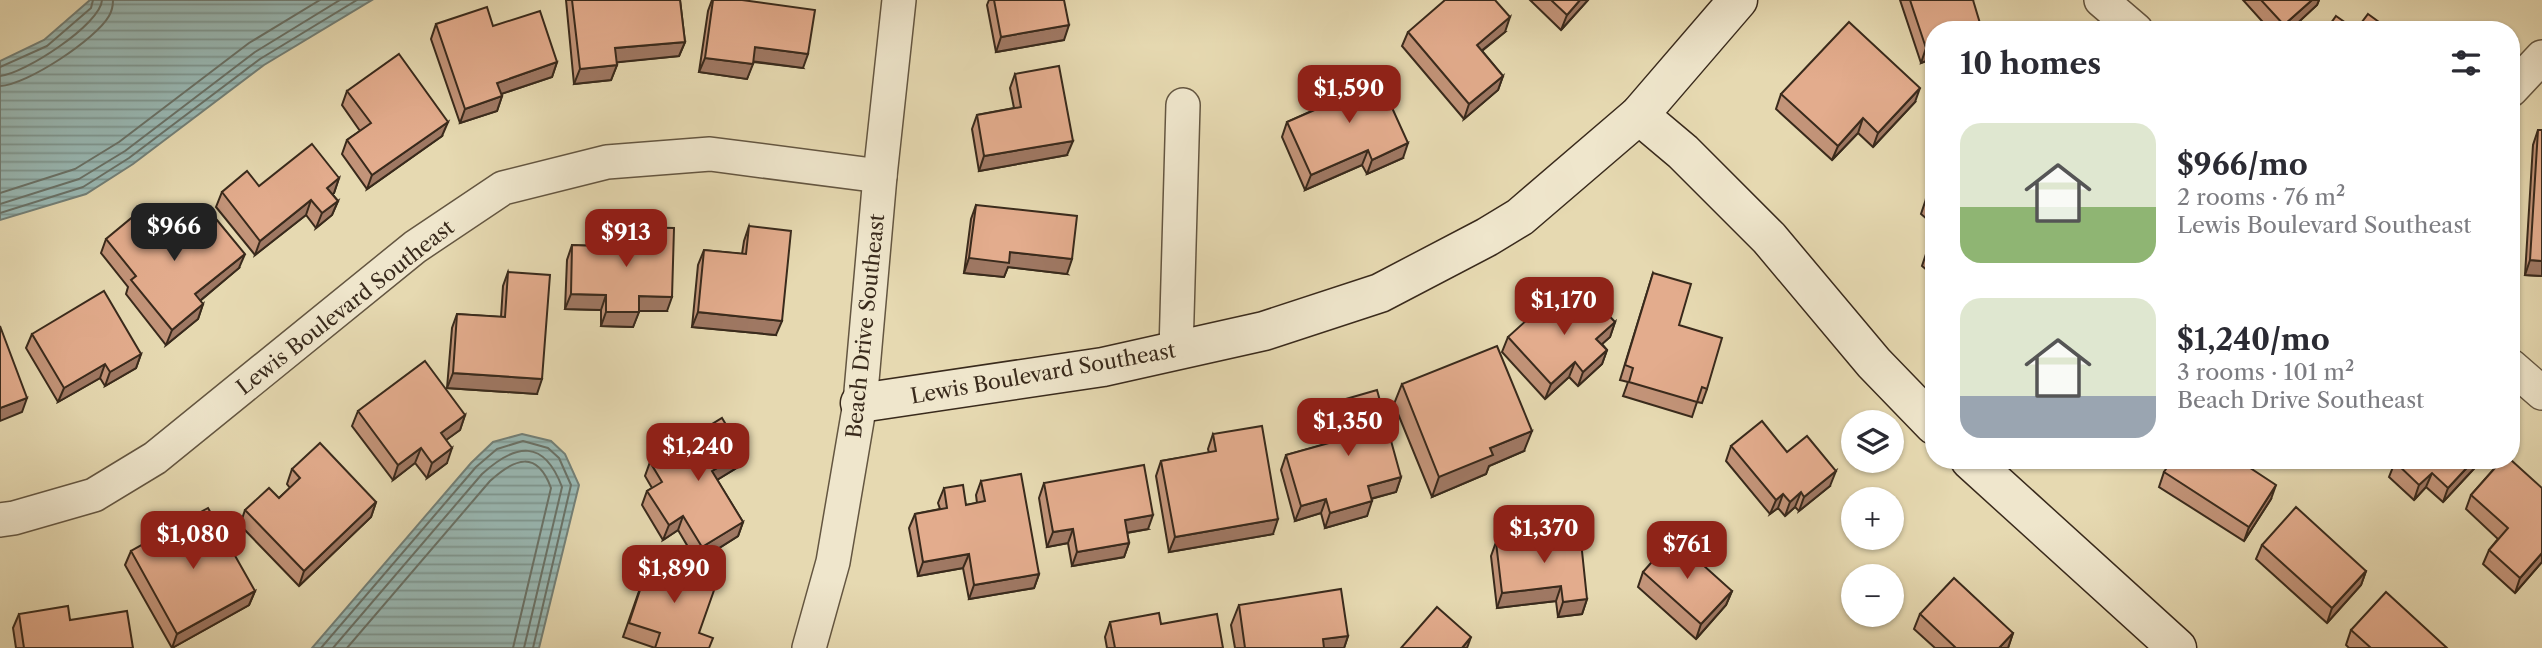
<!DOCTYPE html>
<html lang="en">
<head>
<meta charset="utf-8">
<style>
  body { margin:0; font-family:"Libre Caslon Text",serif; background:#f2f2f3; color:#2b2b33; height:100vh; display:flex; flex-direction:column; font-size:26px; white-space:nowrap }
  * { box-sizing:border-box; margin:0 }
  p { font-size:23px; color:#7c7c81 }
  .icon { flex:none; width:38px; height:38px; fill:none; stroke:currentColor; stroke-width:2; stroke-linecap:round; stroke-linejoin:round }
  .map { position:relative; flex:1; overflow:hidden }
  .side { position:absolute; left:1925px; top:21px; width:595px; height:448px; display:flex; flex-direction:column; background:#fff; border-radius:28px; box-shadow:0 2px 5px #0004 }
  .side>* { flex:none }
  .buttons { position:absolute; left:1841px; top:410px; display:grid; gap:14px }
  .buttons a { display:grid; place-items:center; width:63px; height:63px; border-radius:50%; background:#fff; box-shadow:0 2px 5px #0004; font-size:35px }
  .price { position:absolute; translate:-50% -60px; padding:0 16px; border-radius:14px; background:#8f2418; color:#fff; font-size:23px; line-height:46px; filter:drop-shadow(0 2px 4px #0008) }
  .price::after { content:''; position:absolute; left:50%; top:42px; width:21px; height:16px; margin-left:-10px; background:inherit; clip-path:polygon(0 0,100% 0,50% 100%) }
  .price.selected { background:#222; color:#fff }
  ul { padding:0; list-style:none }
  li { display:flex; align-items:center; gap:21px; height:175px; padding:0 35px }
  li span { display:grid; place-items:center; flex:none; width:196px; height:140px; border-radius:21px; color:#555 }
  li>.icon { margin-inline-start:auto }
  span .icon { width:84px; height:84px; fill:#fffc; stroke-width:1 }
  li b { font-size:30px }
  h2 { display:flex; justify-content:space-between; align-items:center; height:84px; padding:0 35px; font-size:30px }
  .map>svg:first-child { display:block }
</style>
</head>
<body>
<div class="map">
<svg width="2542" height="648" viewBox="0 0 2542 648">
  <defs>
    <pattern id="water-rules" width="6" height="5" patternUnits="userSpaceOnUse" patternTransform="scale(1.75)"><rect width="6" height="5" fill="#99b9b5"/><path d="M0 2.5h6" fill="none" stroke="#7e9792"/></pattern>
  </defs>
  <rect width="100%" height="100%" fill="#e6d9b1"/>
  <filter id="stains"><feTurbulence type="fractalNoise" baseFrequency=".00286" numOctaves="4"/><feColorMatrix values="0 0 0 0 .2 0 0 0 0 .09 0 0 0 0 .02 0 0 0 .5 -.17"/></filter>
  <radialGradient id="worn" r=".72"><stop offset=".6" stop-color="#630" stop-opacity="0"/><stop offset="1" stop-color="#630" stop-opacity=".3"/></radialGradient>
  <g fill="url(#water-rules)" stroke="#738078" stroke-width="2">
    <path d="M90 0H372L264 65 133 164 86 194 0 220V61L44 40Z"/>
    <path d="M522 434 551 441 565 454 579 485 539 648H312L471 463 493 442Z"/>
  </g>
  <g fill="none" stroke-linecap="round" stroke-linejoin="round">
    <g stroke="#697268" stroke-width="2">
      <path d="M0 67 47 46 91 8 93 0"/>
      <path d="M0 76C24 74 101 24 102 0"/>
      <path d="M0 86C27 85 96 39 109 16 112 11 113 6 113 0"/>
      <path d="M0 193 75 169 119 142 249 43 320 0"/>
      <path d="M0 204 79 179 125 151 255 52 340 0"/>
      <path d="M0 213 83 187 129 158 260 59 357 0"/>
      <path d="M321 648 476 467 497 449 523 441 548 448 559 458 571 485 533 648"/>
      <path d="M333 648 482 474C516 443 544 439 562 487L524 648"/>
      <path d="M347 648 490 481C515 458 537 450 551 488L513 648"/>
    </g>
    <g stroke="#645641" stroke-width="36">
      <g id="street">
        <path d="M2101 0 2136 30"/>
        <path d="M2511 90 2542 57"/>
        <path d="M1176 351 1183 105"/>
        <path d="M2511 366 2542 393"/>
        <path d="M0 520 14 518 94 495 155 458 415 247 503 188 607 162 710 154 880 176"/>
        <path d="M809 648 833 562 860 403 880 176 899 0"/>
      </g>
    </g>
    <g stroke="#392a1c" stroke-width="41">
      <g id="secondary">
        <path d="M1639 115 1683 152 1769 238 1874 363 1934 425"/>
        <path d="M860 403 1103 367 1264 331 1380 293 1487 237 1520 217 1639 115 1738 0"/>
        <path d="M1970 460 2177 648"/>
      </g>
    </g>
    <use href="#street" stroke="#efe6cc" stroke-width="33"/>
    <use href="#secondary" stroke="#efe6cc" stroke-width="38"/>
  </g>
  <g fill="#c39479" stroke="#392a1c" stroke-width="2">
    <path d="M566 0H680L685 42 679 56 616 62 617 65 611 80 574 84Z"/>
    <path d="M712 0H742L803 68 753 62 747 79 699 72 708 11Z"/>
    <path d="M989 0H1064V40L996 52 987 5Z"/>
    <path d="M1530 0H1588L1561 30Z"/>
    <path d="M1900 0H1973L1934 30V58L1921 63Z"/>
    <path d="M2243 0H2319L2317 5 2290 30H2270Z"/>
    <path d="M436 24 493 26 557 62 552 77 501 94 502 96 497 111 460 123 431 39Z"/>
    <path d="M1408 32H1505L1482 51 1503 76 1498 90 1464 119 1402 46Z"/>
    <path d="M1015 74 1067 155 979 171 972 129 977 115 1014 108 1010 88Z"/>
    <path d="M1327 89 1403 158 1367 174 1362 165 1305 190 1282 137 1287 122 1323 106 1321 104Z"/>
    <path d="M347 91 442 136 367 189 342 154 347 140 360 131 342 105Z"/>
    <path d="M1781 94 1915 102 1873 147 1858 133 1832 160 1776 109Z"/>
    <path d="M2538 130H2542V276L2525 275 2533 145Z"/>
    <path d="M339 178 334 193 332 194 338 201 332 215 316 228 306 215 255 255 216 207 222 192 259 186Z"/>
    <path d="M1934 191V225L1921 214 1926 199Z"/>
    <path d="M976 205 1067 274 1008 267 1004 277 964 273 971 219Z"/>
    <path d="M749 226 776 335 692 327 698 265 704 250 742 254 744 241Z"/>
    <path d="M625 227 667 311H639L633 327 601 326V310L565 309 567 260 572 245 620 247V242Z"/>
    <path d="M106 239 171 247 239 268 200 301 203 304 198 319 166 345 126 294 128 287 101 253Z"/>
    <path d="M1934 244V276L1922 266 1927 251Z"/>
    <path d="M508 272 537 394 447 388 452 328 457 314 501 317 503 286Z"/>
    <path d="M1653 273 1679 325 1707 389 1702 403 1697 402 1692 417 1623 396 1628 382 1620 380Z"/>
    <path d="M1550 321 1615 322 1610 337 1602 344 1607 350 1602 364 1578 386 1569 377 1545 399 1502 352 1508 337Z"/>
    <path d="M32 334 141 354 136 368 105 386 100 378 58 402 26 348Z"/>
    <path d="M1402 384 1524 451 1489 466 1486 474 1432 497 1394 404Z"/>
    <path d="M1332 403 1401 477 1396 492 1371 499 1367 516 1325 528 1321 513 1295 521 1281 470 1286 455 1334 442 1327 417Z"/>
    <path d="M358 411 465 415 460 430 446 440 447 463 427 478 415 463 393 480 352 426Z"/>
    <path d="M1213 434 1273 534 1169 552 1156 476 1161 461 1209 453 1208 449Z"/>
    <path d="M1731 446 1787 452 1830 486 1799 511 1795 507 1785 516 1778 508 1770 514 1726 461Z"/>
    <path d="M2482 460 2443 502 2426 487 2414 500 2389 477 2395 462Z"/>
    <path d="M2502 460 2542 562 2515 593 2483 564 2489 550 2498 539 2466 509 2471 495Z"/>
    <path d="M650 462 738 467 717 480 743 522 738 536 697 562 678 530 663 540 642 505 647 491 652 488 645 476Z"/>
    <path d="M292 469 376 502 371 517 299 586 240 525 245 510 279 498 290 488 287 484Z"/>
    <path d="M2164 472 2271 499 2244 541 2159 487Z"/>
    <path d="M981 481 1039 574 1034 588 969 599 963 568 918 576 909 528 915 514 940 509 938 503 944 488 966 505 977 503 976 495Z"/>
    <path d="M1044 483 1148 529 1127 533 1129 543 1124 557 1072 566 1068 543 1047 547 1039 498Z"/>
    <path d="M1496 542 1587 599 1582 614 1558 617 1556 601 1497 608 1491 556Z"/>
    <path d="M2262 545 2366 571 2361 585 2327 623 2256 559Z"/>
    <path d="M131 551 255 591 249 605 172 648 125 565Z"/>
    <path d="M651 557 699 633 655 648 623 637Z"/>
    <path d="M1643 572 1732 591 1726 605 1696 639 1638 587Z"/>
    <path d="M1239 605 1348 636 1344 648H1235L1231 625Z"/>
    <path d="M19 614 133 648H16L13 628Z"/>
    <path d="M1920 614 2013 633 2008 648H1935L1914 629Z"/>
    <path d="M1110 622 1161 624 1223 648H1107L1105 637Z"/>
    <path d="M2351 630 2447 648H2349L2346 645Z"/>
  </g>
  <g fill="#9f7863" stroke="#392a1c" stroke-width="2">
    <path d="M1580 0H1588L1561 30 1567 15Z"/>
    <path d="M2312 0H2319L2317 5 2290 30H2283L2284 25Z"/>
    <path d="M1510 17 1505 32 1471 59 1477 45Z"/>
    <path d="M1069 25 1064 40 996 52 1001 37Z"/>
    <path d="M685 42 679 56 610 63 615 48Z"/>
    <path d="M1934 45V58L1921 63 1926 48Z"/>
    <path d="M755 47 808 54 803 68 750 61Z"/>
    <path d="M705 58 753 64 747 79 699 72Z"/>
    <path d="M557 62 552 77 492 97 497 83Z"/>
    <path d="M617 65 611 80 574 84 580 69Z"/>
    <path d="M1503 76 1498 90 1464 119 1469 104Z"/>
    <path d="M1920 88 1915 102 1873 147 1878 133Z"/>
    <path d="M502 96 497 111 460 123 465 109Z"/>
    <path d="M1863 118 1858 133 1832 160 1838 146Z"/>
    <path d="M448 122 442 136 367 189 372 175Z"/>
    <path d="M1073 141 1067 155 979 171 984 156Z"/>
    <path d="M1408 143 1403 158 1367 174 1372 160Z"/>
    <path d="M1368 150 1362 165 1305 190 1311 175Z"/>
    <path d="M339 178 334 193 322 202 327 188Z"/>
    <path d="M311 200 306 215 255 255 260 241Z"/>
    <path d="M338 201 332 215 316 228 322 213Z"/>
    <path d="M1010 252 1072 259 1067 274 1008 267 1004 277 964 273 969 258Z"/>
    <path d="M245 254 239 268 190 309 195 294Z"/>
    <path d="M2530 260 2542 261V276L2525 275Z"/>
    <path d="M571 294 606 295 601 310 565 309Z"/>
    <path d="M639 296 672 297 667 311H634Z"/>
    <path d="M203 304 198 319 166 345 172 330Z"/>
    <path d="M606 312H639L633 327 601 326Z"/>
    <path d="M698 312 782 321 776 335 692 327Z"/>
    <path d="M1615 322 1610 337 1591 354 1596 339Z"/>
    <path d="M1607 350 1602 364 1578 386 1583 372Z"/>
    <path d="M141 354 136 368 105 386 110 372Z"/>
    <path d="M1575 362 1569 377 1545 399 1551 384Z"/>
    <path d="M105 364 100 378 58 402 64 388Z"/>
    <path d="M453 373 542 379 537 394 447 388Z"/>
    <path d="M27 398 22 412 0 421V408Z"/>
    <path d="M465 415 460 430 435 448 441 433Z"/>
    <path d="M1532 431 1524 451 1489 466 1486 474 1432 497 1439 477 1490 448Z"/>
    <path d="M421 448 415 463 393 480 398 465Z"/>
    <path d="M452 448 447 463 427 478 432 463Z"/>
    <path d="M743 453 738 467 707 486 712 471Z"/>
    <path d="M2474 460H2482L2443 502 2448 488Z"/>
    <path d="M1836 471 1830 486 1799 511 1804 497Z"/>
    <path d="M2432 473 2426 487 2414 500 2419 485Z"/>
    <path d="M1401 477 1396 492 1362 501 1368 486Z"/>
    <path d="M2276 485 2271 499 2244 541 2249 527Z"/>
    <path d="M1801 492 1795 507 1785 516 1790 502Z"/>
    <path d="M1783 494 1778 508 1770 514 1776 500Z"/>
    <path d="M1326 499 1321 513 1295 521 1301 506Z"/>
    <path d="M1372 501 1367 516 1325 528 1330 513Z"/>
    <path d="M376 502 371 517 299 586 304 571Z"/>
    <path d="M1153 515 1148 529 1119 534 1125 520Z"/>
    <path d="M683 516 678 530 663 540 669 525Z"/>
    <path d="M1278 519 1273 534 1169 552 1175 537Z"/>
    <path d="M743 522 738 536 697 562 702 547Z"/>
    <path d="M1073 529 1068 543 1047 547 1053 532Z"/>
    <path d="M1129 543 1124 557 1072 566 1077 552Z"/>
    <path d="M2542 553V562L2515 593 2520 578Z"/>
    <path d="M969 554 963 568 918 576 923 562Z"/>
    <path d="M2366 571 2361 585 2327 623 2332 608Z"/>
    <path d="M1039 574 1034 588 969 599 974 585Z"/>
    <path d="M1561 586 1556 601 1497 608 1502 593Z"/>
    <path d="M255 591 249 605 172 648 177 634Z"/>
    <path d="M1732 591 1726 605 1696 639 1701 624Z"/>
    <path d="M1587 599 1582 614 1558 617 1563 602Z"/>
    <path d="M2013 633 2008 648H1999Z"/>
    <path d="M1348 636 1344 648H1320L1323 639Z"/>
    <path d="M1471 637 1467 648H1462Z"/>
  </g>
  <g fill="#e3ac8d" stroke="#392a1c" stroke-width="2">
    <path d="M572 0H680L685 42 615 48 617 65 580 69Z"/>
    <path d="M713 0H742L815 10 808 54 755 47 753 64 705 58Z"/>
    <path d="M994 0H1064L1069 25 1001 37Z"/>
    <path d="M1445 0H1495L1510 17 1477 45 1503 76 1469 104 1408 32Z"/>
    <path d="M1551 0H1580L1567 15Z"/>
    <path d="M1910 0H1973L1982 30H1934V45L1926 48Z"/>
    <path d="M2261 0H2312L2284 25Z"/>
    <path d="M487 7 493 26 540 11 557 62 497 83 502 96 465 109 436 24Z"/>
    <path d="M2368 14 2390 30H2356Z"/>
    <path d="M2336 16 2356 30H2326Z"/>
    <path d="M1849 22 1920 88 1878 133 1863 118 1838 146 1781 94Z"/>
    <path d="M399 54 448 122 372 175 347 140 371 123 347 91Z"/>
    <path d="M1059 66 1073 141 984 156 977 115 1021 107 1015 74Z"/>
    <path d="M1374 68 1408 143 1372 160 1368 150 1311 175 1287 122 1333 102 1327 89Z"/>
    <path d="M2538 130H2542V261L2530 260Z"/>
    <path d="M312 144 339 178 327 188 338 201 322 213 311 200 260 241 222 192 247 171 259 186Z"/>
    <path d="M1934 191V206L1926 199Z"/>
    <path d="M976 205 1077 216 1072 259 1010 252 1009 263 969 258Z"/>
    <path d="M141 210 171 247 212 214 245 254 195 294 203 304 172 330 131 280 136 276 106 239Z"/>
    <path d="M749 226 791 231 782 321 698 312 704 250 746 254Z"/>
    <path d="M625 227 674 228 672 297 639 296V312H606V295L571 294 572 245 624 247Z"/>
    <path d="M1934 244V257L1927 251Z"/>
    <path d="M508 272 550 275 542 379 453 373 457 314 505 317Z"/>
    <path d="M1653 273 1691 284 1679 325 1722 338 1707 389 1702 387 1697 402 1629 382 1633 368 1625 365Z"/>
    <path d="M1584 289 1615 322 1596 339 1607 350 1583 372 1575 362 1551 384 1508 337 1539 309 1550 321Z"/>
    <path d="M104 291 141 354 110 372 105 364 64 388 32 334Z"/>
    <path d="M0 326 27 398 0 408Z"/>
    <path d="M1497 346 1532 431 1490 448 1493 455 1439 477 1402 384Z"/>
    <path d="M425 361 465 415 441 433 452 448 432 463 421 448 398 465 358 411Z"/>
    <path d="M1377 390 1401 477 1368 486 1372 501 1330 513 1326 499 1301 506 1286 455 1343 439 1332 403Z"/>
    <path d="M722 418 743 453 712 471 743 522 702 547 683 516 669 525 647 491 662 482 650 462Z"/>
    <path d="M1762 421 1787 452 1807 436 1836 471 1804 497 1801 492 1790 502 1783 494 1776 500 1731 446Z"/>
    <path d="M1262 426 1278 519 1175 537 1161 461 1216 451 1213 434Z"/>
    <path d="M320 443 376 502 304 571 245 510 269 488 279 498 300 478 292 469Z"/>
    <path d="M2172 460H2238L2276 485 2249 527 2164 472Z"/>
    <path d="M2396 460H2474L2448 488 2432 473 2419 485 2395 462Z"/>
    <path d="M2502 460H2511L2542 488V553L2520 578 2489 550 2508 528 2471 495Z"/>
    <path d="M1144 465 1153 515 1125 520 1129 543 1077 552 1073 529 1053 532 1044 483Z"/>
    <path d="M1021 474 1039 574 974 585 969 554 923 562 915 514 947 508 944 488 963 485 966 505 985 501 981 481Z"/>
    <path d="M2296 507 2366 571 2332 608 2262 545Z"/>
    <path d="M208 508 255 591 177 634 131 551Z"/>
    <path d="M1580 532 1587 599 1563 602 1561 586 1502 593 1496 542Z"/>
    <path d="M1673 538 1732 591 1701 624 1643 572Z"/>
    <path d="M651 557 718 579 699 633 713 638 709 648H655L660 633 629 623Z"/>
    <path d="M1954 578 2013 633 1999 648H1956L1920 614Z"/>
    <path d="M1341 589 1348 636 1323 639 1324 648H1245L1239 605Z"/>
    <path d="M2386 592 2447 648H2371L2351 630Z"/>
    <path d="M68 606 70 620 127 611 133 648H24L19 614Z"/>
    <path d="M1437 607 1471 637 1462 648H1401Z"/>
    <path d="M1159 613 1161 624 1217 614 1223 648H1115L1110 622Z"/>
  </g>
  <g text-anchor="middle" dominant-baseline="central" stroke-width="7" stroke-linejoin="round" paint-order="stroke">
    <g font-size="21" fill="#392a1c" stroke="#efe6cc">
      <text transform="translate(345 307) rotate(-38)">Lewis Boulevard Southeast</text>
      <text transform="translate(865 326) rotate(-84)">Beach Drive Southeast</text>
      <text transform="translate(1043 373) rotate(-10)">Lewis Boulevard Southeast</text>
    </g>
  </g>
  <rect width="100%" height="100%" filter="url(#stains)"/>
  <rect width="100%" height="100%" fill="url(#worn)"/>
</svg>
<div class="buttons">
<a><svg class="icon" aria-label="layers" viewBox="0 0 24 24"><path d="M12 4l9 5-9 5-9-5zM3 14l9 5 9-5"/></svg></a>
<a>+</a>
<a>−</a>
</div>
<b class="price" style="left:1349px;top:125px">$1,590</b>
<b class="price selected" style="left:174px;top:263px">$966</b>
<b class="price" style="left:626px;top:269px">$913</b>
<b class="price" style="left:1564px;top:337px">$1,170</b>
<b class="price" style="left:1348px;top:458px">$1,350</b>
<b class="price" style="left:698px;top:483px">$1,240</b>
<b class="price" style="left:1544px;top:565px">$1,370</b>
<b class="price" style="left:193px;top:571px">$1,080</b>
<b class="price" style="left:1687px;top:581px">$761</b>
<b class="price" style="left:674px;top:605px">$1,890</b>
<section class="side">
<h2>10 homes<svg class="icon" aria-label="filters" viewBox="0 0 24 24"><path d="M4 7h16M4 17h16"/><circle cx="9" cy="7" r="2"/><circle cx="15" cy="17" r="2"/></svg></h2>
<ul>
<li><span style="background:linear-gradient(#dfe7d0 60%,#8fb573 0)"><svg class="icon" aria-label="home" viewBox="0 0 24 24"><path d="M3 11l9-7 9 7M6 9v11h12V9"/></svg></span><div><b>$966/mo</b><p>2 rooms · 76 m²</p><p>Lewis Boulevard Southeast</p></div></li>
<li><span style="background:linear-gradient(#dfe7d0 70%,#9aa5b1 0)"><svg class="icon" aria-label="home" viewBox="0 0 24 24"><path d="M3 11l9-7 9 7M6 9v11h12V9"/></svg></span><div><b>$1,240/mo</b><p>3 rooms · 101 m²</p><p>Beach Drive Southeast</p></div></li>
</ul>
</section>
</div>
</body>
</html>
